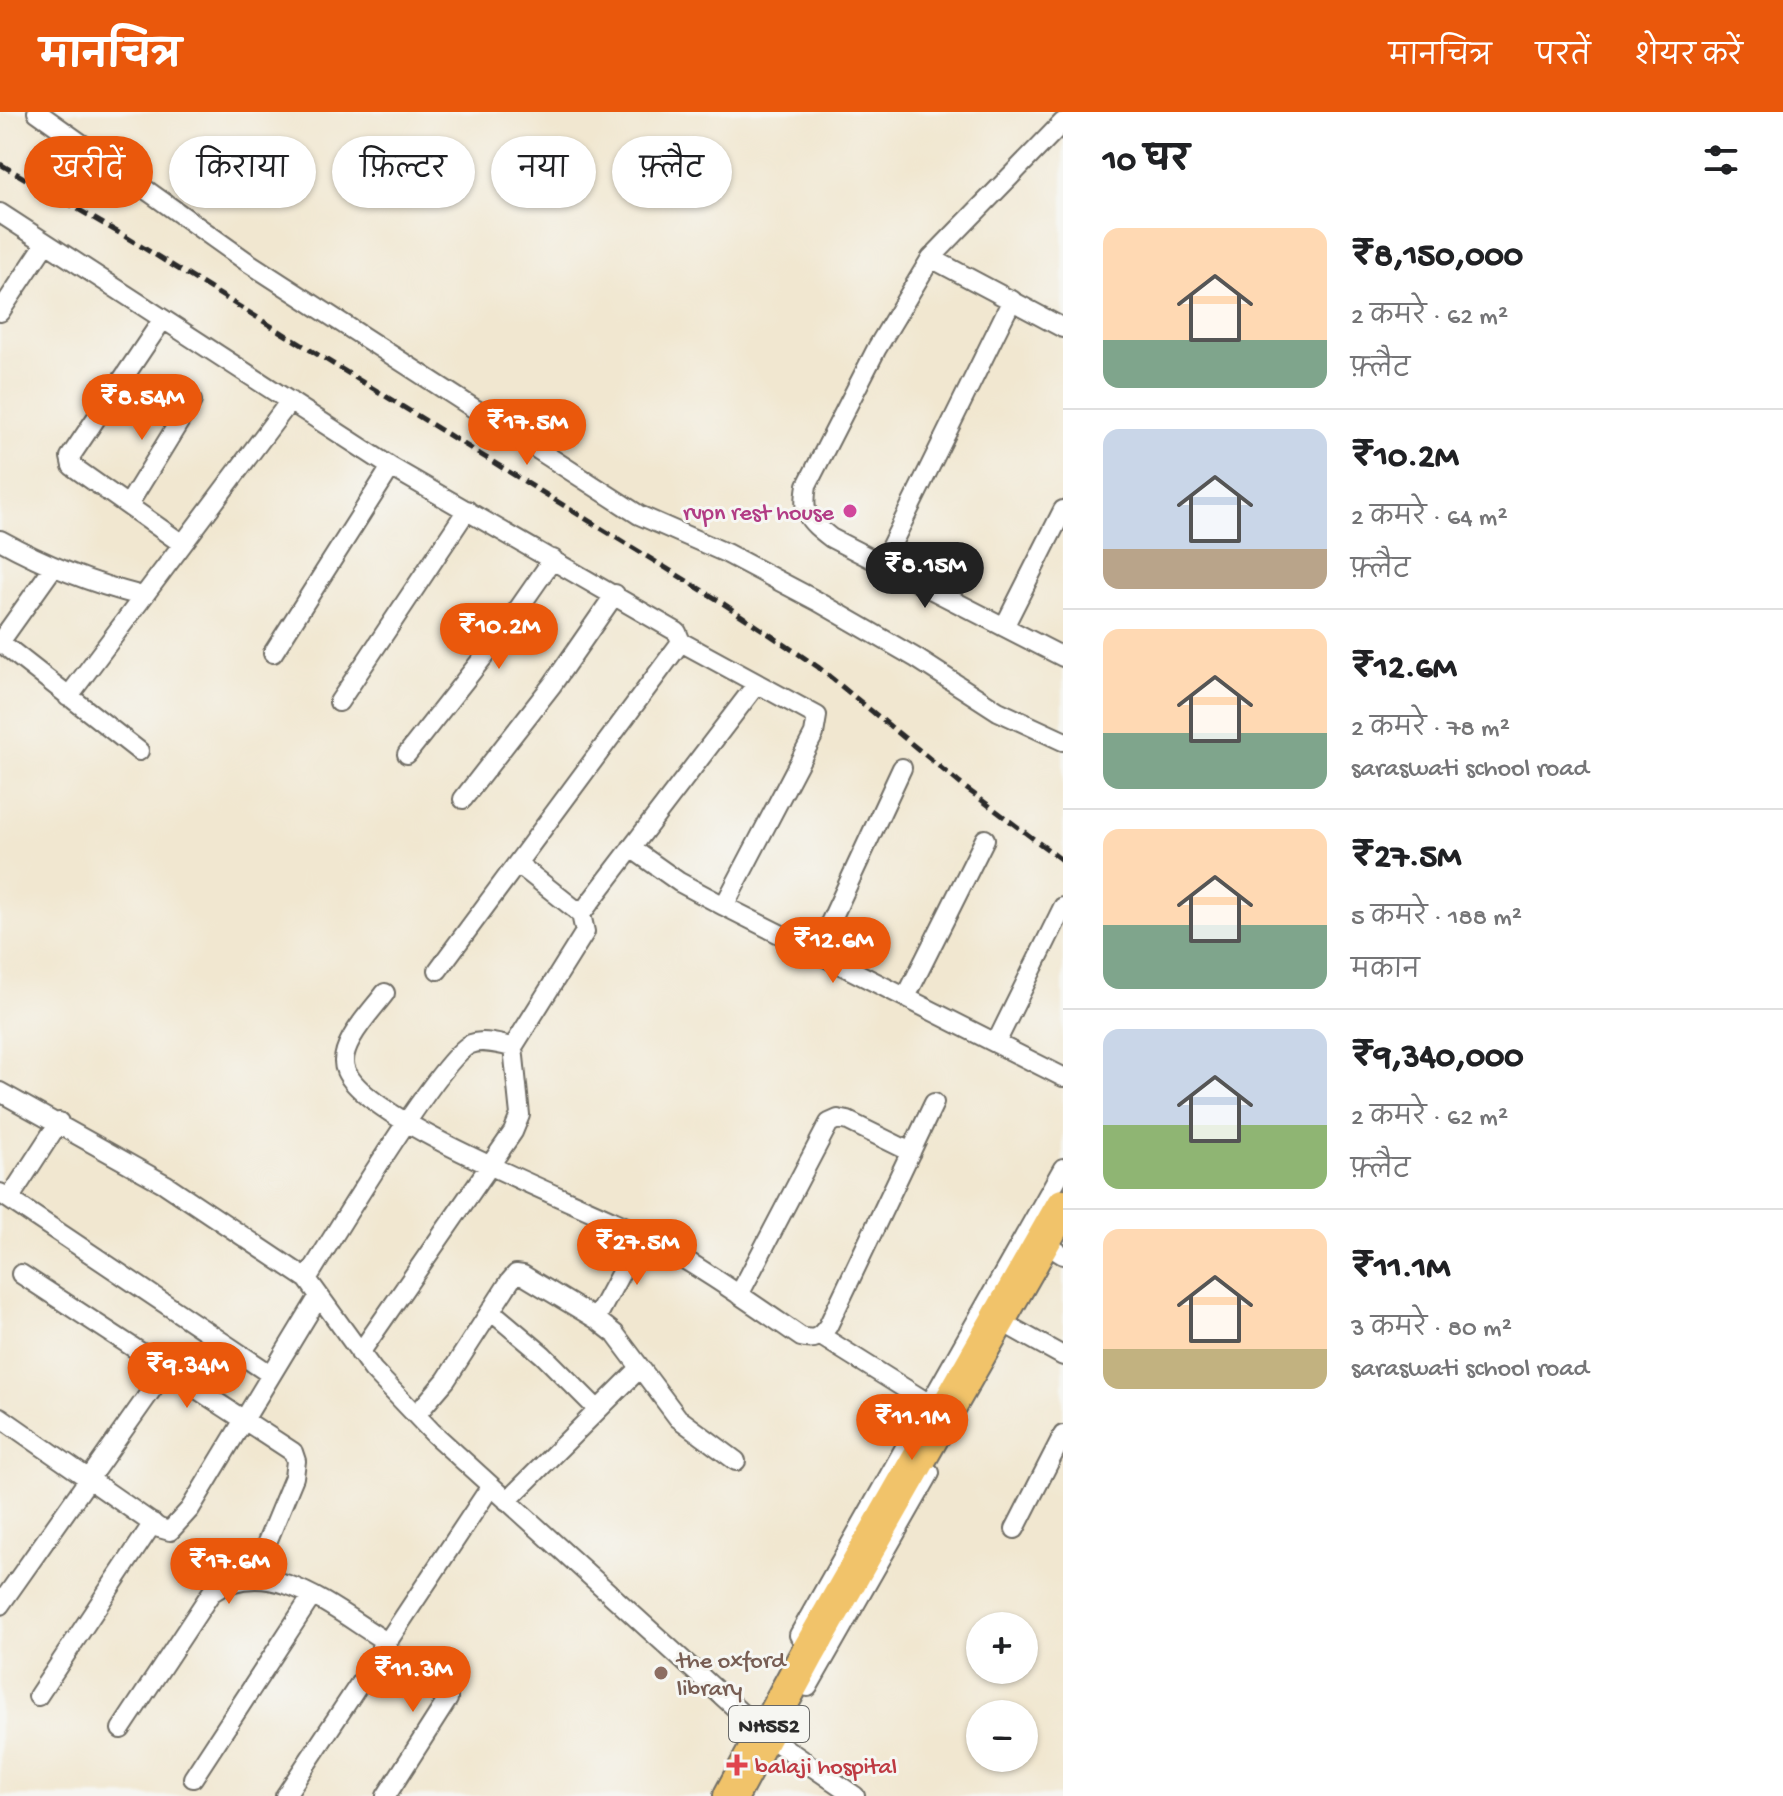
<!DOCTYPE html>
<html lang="hi">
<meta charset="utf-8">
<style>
body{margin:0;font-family:"Gochi Hand","Playpen Sans Deva",sans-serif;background:#f2f2f2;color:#202124;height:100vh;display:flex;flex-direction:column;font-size:30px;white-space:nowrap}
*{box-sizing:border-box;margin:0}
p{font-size:26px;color:#757577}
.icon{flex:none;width:44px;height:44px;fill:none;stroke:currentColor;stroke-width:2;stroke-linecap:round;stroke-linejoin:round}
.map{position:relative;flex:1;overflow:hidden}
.panel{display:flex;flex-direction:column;background:#fff;width:720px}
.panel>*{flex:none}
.hud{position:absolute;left:24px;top:24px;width:760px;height:72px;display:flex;gap:16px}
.controls{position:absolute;left:966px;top:1500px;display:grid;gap:16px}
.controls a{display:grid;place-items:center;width:72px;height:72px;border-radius:50%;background:#fff;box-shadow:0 2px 6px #0004;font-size:40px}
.price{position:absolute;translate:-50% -68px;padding:0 18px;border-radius:28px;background:#ea580c;color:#fff;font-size:26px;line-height:52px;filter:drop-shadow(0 2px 4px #0008)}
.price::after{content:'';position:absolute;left:50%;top:48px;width:24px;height:18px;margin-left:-12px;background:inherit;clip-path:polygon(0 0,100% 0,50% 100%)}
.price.on{background:#222;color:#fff}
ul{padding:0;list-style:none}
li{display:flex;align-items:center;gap:24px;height:200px;padding:0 40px}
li+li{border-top:2px solid #e0e0e0}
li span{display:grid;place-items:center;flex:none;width:224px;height:160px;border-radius:16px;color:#555}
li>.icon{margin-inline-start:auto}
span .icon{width:96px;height:96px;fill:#fffc;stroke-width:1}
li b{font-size:34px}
h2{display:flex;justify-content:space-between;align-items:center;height:96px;padding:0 40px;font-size:34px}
.chip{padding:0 28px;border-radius:36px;background:#fff;box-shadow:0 2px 6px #0004;font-size:28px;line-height:72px}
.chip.on{background:#ea580c;color:#fff}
header{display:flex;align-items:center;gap:48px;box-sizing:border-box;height:112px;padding:0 40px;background:#ea580c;color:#fff}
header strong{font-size:38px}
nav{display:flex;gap:44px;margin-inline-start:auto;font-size:28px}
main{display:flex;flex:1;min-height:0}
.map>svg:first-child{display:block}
</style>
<header>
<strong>मानचित्र</strong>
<nav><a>मानचित्र</a><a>परतें</a><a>शेयर करें</a></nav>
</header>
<main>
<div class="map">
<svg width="1063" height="1684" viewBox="0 0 1063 1684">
<rect width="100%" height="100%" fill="#f6f6f2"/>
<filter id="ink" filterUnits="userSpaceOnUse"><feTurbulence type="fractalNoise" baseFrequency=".0125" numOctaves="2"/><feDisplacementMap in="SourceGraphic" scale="16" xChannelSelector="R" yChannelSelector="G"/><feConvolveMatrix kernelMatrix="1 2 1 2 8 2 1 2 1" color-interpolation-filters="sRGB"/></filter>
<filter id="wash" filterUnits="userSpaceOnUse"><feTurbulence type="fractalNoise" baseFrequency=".006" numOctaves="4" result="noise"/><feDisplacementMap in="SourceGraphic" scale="32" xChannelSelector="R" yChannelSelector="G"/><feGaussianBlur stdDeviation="1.8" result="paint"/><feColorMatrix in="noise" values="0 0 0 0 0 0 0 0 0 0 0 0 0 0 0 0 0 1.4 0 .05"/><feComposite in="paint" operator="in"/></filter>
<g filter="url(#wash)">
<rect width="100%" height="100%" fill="#f1e7d0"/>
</g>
<g filter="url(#ink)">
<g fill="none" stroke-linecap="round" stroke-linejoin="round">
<g stroke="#706d65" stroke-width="22">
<path id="street" d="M 37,0 L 246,149 L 639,403 L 726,441 L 817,489 L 916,546 L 998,599 L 1063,629
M 1063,10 L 931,146 L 877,236 L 807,373 C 802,403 807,407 831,426 L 1063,545
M 0,101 L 391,355 L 677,520 L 681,530 L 438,858
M 931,146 L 1063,216
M 0,200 L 46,131
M 163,207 L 70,345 L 72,354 L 181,431
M 128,393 L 192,289
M 0,428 C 47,454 90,471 142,484
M 882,452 L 1012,188
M 52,457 L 0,530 L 139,639
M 1004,515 L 1063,398
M 681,530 L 817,604 L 814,622 L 724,794
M 273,541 L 391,355
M 68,585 L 290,289
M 339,590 L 467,398
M 407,642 L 493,533 L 553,447
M 463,687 L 552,573 L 615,482
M 631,736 L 679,770 L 724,794 L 1063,965
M 581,802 L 756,573
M 816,841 L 902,656
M 385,881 C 372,899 335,935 346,959 C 370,1013 584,1092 642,1123 C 698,1153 750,1190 801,1225 C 815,1229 820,1225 828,1214 L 934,991
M 906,885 L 985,727
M 996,931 L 1063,795
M 0,980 L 165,1072 L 307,1167 L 373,1258 L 433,1321 L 763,1621 L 855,1684
M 0,1081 L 270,1262
M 9,1087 L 59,1010
M 1052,1136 L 1063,1143
M 21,1162 L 293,1340 L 296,1349 L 294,1365 L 253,1464
M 307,1167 C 330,1130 443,942 471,932 C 484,927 500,933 513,935
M 739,1183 L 829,1011 L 838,1007 L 848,1009 L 911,1040
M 491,1199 L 543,1243 L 598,1298
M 596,1207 L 641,1123
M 1009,1214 L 1063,1244
M 821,1224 L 928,1291
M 360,1241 L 513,1020 L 520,1003 L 513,935 L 585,820 L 581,802 L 518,752
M 416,1303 L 446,1268 L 510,1169 L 516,1162 L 523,1163 L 596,1207 L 615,1222 L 678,1306 L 736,1349
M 0,1305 L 159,1416 L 170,1419 L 190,1397 L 319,1184
M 507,1389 L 640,1256
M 1015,1417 L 1063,1323
M 0,1493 L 165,1259
M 799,1523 L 1063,1056
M 381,1535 L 448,1578 L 448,1587 L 386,1684
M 808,1575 L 930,1361
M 38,1584 L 153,1411
M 121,1617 L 211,1481 C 270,1440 334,1498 385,1529
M 193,1666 L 312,1484
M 285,1684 L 491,1374"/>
</g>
<g stroke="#706d65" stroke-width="38">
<path id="highway" d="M 731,1684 L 808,1541 L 1063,1094"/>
</g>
<use href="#street" stroke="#fff" stroke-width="18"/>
<use href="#highway" stroke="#f1c36a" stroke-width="34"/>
<path stroke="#2b2b2b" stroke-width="5" stroke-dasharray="12 6" stroke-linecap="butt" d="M 0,52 L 126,125 L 718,488 L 818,555 L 963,674 L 1063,749"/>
</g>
</g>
<circle fill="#d1479c" stroke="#f6f6f2" stroke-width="3" cx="850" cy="399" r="8"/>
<circle fill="#8d6e63" stroke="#f6f6f2" stroke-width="3" cx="661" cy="1561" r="8"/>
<path fill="#e0444e" stroke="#f6f6f2" stroke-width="3" d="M733 1641h8v8h8v8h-8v8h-8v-8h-8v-8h8z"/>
<g text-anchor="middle" stroke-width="6" stroke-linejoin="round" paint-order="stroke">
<rect fill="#f6f6f2" stroke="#686867" stroke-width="2" x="729" y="1594" width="80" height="36" rx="6"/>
<g font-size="22" font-weight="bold" fill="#2b2b2b">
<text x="769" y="1620">NH552</text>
</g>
<g font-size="24" fill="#b23c85" stroke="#f6f6f2" text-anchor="end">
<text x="834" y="407">rvpn rest house</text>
</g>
<g font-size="24" fill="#785e54" stroke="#f6f6f2" text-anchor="start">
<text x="677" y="1555">the oxford<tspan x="677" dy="28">library</tspan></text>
</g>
<g font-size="24" fill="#be3a42" stroke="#f6f6f2" text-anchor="start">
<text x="755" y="1661">balaji hospital</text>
</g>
</g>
</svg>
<div class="controls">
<a>+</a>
<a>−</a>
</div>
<b class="price" style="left:142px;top:330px">₹8.54M</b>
<b class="price" style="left:527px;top:355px">₹17.5M</b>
<b class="price on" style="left:925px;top:498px">₹8.15M</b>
<b class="price" style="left:499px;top:559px">₹10.2M</b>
<b class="price" style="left:833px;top:873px">₹12.6M</b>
<b class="price" style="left:637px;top:1175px">₹27.5M</b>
<b class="price" style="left:187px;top:1298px">₹9.34M</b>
<b class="price" style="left:912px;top:1350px">₹11.1M</b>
<b class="price" style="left:229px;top:1494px">₹17.6M</b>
<b class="price" style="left:413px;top:1602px">₹11.3M</b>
<div class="hud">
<a class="chip on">खरीदें</a>
<a class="chip">किराया</a>
<a class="chip">फ़िल्टर</a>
<a class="chip">नया</a>
<a class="chip">फ़्लैट</a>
</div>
</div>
<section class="panel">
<h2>10 घर<svg class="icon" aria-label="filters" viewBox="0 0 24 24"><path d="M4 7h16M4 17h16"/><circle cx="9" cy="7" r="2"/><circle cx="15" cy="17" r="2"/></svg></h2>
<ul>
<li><span style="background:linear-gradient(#ffd9b3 70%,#7fa58c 0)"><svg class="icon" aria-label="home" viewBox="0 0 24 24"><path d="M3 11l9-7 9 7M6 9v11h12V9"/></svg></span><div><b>₹8,150,000</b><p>2 कमरे · 62 m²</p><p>फ़्लैट</p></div></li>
<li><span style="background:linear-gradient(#c9d6e8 75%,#b9a48a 0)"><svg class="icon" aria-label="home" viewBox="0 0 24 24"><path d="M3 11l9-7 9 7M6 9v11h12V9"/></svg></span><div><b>₹10.2M</b><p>2 कमरे · 64 m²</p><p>फ़्लैट</p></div></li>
<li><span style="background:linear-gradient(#ffd9b3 65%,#7fa58c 0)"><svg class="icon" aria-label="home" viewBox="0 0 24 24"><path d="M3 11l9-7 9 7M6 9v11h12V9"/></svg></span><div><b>₹12.6M</b><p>2 कमरे · 78 m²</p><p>saraswati school road</p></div></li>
<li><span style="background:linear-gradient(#ffd9b3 60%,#7fa58c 0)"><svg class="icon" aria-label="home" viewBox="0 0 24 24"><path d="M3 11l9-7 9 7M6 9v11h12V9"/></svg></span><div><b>₹27.5M</b><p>5 कमरे · 188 m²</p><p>मकान</p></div></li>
<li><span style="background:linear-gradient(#c9d6e8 60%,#8fb573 0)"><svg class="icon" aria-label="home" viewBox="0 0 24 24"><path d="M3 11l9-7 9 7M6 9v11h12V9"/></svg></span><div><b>₹9,340,000</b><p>2 कमरे · 62 m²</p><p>फ़्लैट</p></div></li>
<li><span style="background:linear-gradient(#ffd9b3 75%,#c2b280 0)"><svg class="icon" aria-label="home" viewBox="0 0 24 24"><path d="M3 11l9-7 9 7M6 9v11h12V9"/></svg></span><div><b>₹11.1M</b><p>3 कमरे · 80 m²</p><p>saraswati school road</p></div></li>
</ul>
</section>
</main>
